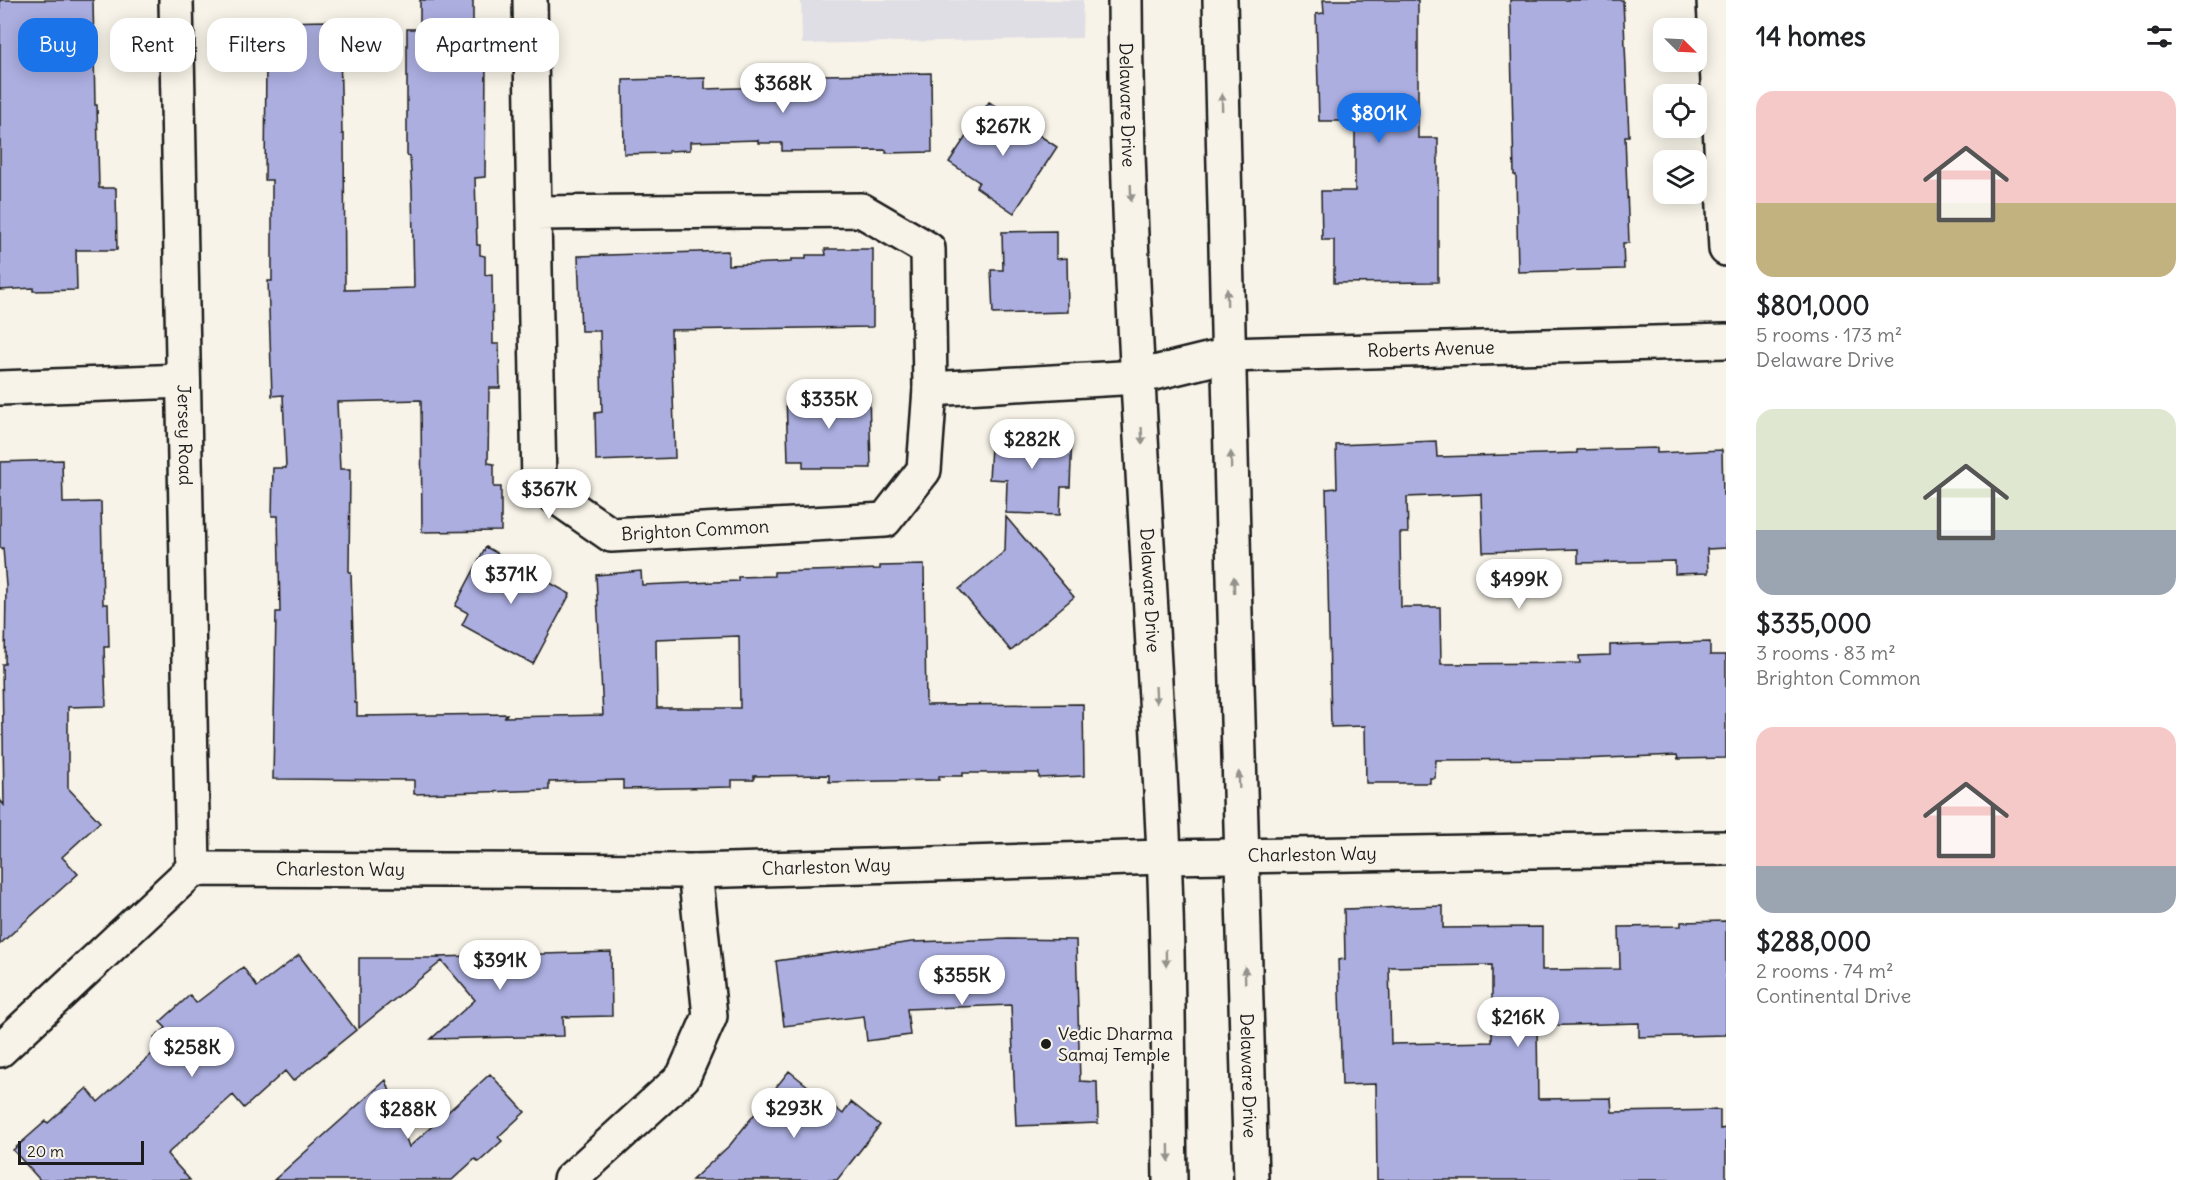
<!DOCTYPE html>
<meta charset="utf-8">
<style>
body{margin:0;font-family:Delius,sans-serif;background:#f6f6f6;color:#202124;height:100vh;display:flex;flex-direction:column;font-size:22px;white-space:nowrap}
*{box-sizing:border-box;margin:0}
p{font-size:20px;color:#757577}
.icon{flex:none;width:33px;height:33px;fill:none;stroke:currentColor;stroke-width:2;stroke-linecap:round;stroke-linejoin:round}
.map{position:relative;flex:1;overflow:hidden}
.sheet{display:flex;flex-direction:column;background:#fff;width:480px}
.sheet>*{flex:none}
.guide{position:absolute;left:18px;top:18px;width:570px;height:54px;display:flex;gap:12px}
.needle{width:39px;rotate:114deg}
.tools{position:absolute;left:1653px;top:18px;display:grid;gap:12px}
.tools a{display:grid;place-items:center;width:54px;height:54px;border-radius:12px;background:#fff;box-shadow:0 3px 15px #0003;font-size:30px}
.scale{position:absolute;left:18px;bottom:15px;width:126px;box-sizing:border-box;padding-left:6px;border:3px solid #1c1c1c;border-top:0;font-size:16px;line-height:21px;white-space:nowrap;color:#1c1c1c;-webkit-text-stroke:4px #f7f3e8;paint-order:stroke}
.price{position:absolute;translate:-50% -51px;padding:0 14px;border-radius:21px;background:#fff;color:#222;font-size:20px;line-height:39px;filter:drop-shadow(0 2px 3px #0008)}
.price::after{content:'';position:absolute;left:50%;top:36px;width:18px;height:14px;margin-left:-9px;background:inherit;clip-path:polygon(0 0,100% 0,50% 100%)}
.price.active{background:#1a73e8;color:#fff}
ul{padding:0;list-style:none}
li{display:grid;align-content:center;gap:12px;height:318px;padding:0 30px}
li span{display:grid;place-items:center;height:186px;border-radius:18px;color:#555}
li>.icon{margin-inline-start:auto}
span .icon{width:108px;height:108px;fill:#fffc;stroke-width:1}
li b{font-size:26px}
h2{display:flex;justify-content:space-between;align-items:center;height:72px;padding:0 30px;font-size:26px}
.pill{padding:0 21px;border-radius:18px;background:#fff;box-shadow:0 3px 15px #0003;font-size:21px;line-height:54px}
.pill.active{background:#1a73e8;color:#fff}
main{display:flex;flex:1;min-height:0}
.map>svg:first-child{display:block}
</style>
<main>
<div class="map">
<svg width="1726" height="1180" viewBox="0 0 1726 1180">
<rect width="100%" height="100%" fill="#f7f3e8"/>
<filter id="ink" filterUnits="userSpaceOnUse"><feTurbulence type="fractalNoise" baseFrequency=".0167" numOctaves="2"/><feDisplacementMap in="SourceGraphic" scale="12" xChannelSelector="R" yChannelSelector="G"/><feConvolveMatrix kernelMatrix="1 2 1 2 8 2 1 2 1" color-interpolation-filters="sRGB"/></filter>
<g filter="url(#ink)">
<path fill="#e0dee5" d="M 801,0 L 1083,0 L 1082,38 L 802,44 Z"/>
<path fill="#abaedf" stroke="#1c1c1c" stroke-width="1.5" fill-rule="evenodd" d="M 0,0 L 93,0 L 95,105 L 97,105 L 99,188 L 116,188 L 117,250 L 76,250 L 77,290 L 33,291 L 33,288 L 0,290 Z
M 420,0 L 473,0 L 473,29 L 476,29 L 475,44 L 479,44 L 478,63 L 486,63 L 485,177 L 475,178 L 477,245 L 480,245 L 480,255 L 485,256 L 485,275 L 492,274 L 493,344 L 499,344 L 500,388 L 489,388 L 488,463 L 494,464 L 494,487 L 501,487 L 501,531 L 422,532 L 421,400 L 337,402 L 340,469 L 350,469 L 349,572 L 351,572 L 355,703 L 357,703 L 357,716 L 507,714 L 505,717 L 603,715 L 596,575 L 641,571 L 642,585 L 738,581 L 738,577 L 774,576 L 774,572 L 880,569 L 880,566 L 924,565 L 926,705 L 1083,704 L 1084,776 L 1039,778 L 1039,773 L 963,773 L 963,776 L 939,776 L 939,780 L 829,782 L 829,775 L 754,776 L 754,780 L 732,780 L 732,787 L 623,789 L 623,780 L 549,782 L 549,790 L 414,794 L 414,780 L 273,779 L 276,612 L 280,612 L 278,516 L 272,516 L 273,468 L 286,468 L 283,395 L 272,396 L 268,281 L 272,281 L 272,180 L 265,180 L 266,57 L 277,57 L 275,22 L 329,21 L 329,48 L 340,47 L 342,134 L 344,134 L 345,290 L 414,288 L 412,189 L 410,156 L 407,155 L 407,29 L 420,29 ZM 739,636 L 740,708 L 657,708 L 656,639 Z
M 1323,0 L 1418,0 L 1418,138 L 1438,138 L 1438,282 L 1334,283 L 1334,240 L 1322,240 L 1321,191 L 1355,191 L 1355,121 L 1319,121 L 1316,14 L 1324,13 Z
M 1510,0 L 1623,0 L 1629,136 L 1625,136 L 1629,243 L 1623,243 L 1624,269 L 1518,272 L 1516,175 L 1514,175 Z
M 931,73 L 932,152 L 886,153 L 886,150 L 782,151 L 782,143 L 758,143 L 758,140 L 690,142 L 690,150 L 668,151 L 668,153 L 624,154 L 623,80 L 705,78 L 705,89 L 770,87 L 770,76 Z
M 989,102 L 1057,147 L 1014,213 L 976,187 L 979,182 L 949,162 Z
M 1056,231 L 1056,259 L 1067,258 L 1068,312 L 993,314 L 991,270 L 1003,270 L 1002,232 Z
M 825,249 L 873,249 L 873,327 L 671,330 L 675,458 L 596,461 L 595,413 L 602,412 L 600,331 L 581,331 L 578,256 L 728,251 L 728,265 L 791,262 L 791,259 L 806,259 L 806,255 L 826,255 Z
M 869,392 L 871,468 L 803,468 L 803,461 L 788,461 L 786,395 Z
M 992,431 L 1072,435 L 1070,487 L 1061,487 L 1060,515 L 1006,513 L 1007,480 L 989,479 Z
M 1436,441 L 1437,457 L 1577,453 L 1577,450 L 1657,448 L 1657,453 L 1722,450 L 1723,495 L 1726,495 L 1726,548 L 1707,549 L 1708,573 L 1675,574 L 1675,561 L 1578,563 L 1578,549 L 1483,552 L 1481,494 L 1407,497 L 1408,533 L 1400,533 L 1401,607 L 1440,607 L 1441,664 L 1580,663 L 1579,656 L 1610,655 L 1610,645 L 1710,642 L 1710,655 L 1726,655 L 1726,758 L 1678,759 L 1677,755 L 1582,759 L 1436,760 L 1435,778 L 1430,778 L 1430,783 L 1366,783 L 1365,726 L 1331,727 L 1326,489 L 1337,488 L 1336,445 Z
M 62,460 L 63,503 L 101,502 L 103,604 L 108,604 L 109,647 L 104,647 L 106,706 L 68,707 L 68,788 L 100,822 L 62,857 L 78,874 L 0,944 L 0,800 L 4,805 L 2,664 L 5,664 L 6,586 L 3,548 L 0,548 L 0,462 Z
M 1006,517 L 1074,597 L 1011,651 L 959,589 L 1005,551 Z
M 486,547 L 570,594 L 533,664 L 462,625 L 468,613 L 455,606 Z
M 1443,906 L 1443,928 L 1542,927 L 1542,970 L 1620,969 L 1619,927 L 1681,926 L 1681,922 L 1726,921 L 1726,1035 L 1639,1037 L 1639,1023 L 1537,1026 L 1538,1099 L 1611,1098 L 1612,1112 L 1720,1110 L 1720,1129 L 1726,1128 L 1726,1180 L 1377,1180 L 1376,1084 L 1342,1085 L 1338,960 L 1345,959 L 1344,909 ZM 1492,965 L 1492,1042 L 1391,1044 L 1389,967 Z
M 1009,939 L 1076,940 L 1080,1081 L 1097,1082 L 1098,1123 L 1016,1126 L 1011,1005 L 907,1009 L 910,1035 L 867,1041 L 864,1016 L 784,1026 L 776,961 L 912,942 Z
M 611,952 L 612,1016 L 563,1017 L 564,1036 L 431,1039 L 475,1000 L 442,961 L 359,1028 L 359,958 L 439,958 L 438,957 Z
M 299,955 L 356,1030 L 293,1081 L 285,1071 L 244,1108 L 233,1095 L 167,1154 L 190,1180 L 40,1180 L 13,1150 L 46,1121 L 48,1123 L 87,1088 L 98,1102 L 161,1046 L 154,1038 L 166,1028 L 160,1022 L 190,995 L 196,1003 L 243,967 L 257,987 Z
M 789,1071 L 843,1114 L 851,1102 L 880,1125 L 837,1180 L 692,1180 L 730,1145 Z
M 490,1074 L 525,1112 L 498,1137 L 502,1141 L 479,1162 L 475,1159 L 452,1180 L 274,1180 L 386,1080 L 409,1147 Z"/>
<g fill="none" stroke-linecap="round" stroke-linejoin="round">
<g stroke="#1c1c1c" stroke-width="38">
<g id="minor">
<path id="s1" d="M 176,0 L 193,869"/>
<path id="s2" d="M 530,0 L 539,485 L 611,535 L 885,520 L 924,470 L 930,389 L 928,249 L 861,210 L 535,213"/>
<path id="s3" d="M 1125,0 C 1127,285 1151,569 1164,854 C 1169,962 1168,1071 1170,1180"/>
<path id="s4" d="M 1220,0 L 1234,578 L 1251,1180"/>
<path d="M 1714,0 L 1726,249"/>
<path d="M 0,388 L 183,381"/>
<path id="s5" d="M 930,389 L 1138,377 L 1228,355 L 1726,341"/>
<path id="s6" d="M 0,1050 L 193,869 L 695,871 L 1164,857 L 1726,848"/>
<path d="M 570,1180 L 683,1077 L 710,1016 L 695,871"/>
</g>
</g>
<use href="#minor" stroke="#f7f3e8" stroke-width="33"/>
</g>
<defs><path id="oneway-solid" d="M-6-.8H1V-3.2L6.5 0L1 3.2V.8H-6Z" transform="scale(1.5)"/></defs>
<g fill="#94928c">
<use href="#oneway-solid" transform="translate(1222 102) rotate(-91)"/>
<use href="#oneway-solid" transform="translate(1131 193) rotate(88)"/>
<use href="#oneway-solid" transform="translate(1227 297) rotate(-91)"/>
<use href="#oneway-solid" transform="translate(1142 436) rotate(87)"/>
<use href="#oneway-solid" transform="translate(1231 460) rotate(-91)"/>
<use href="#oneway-solid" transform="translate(1234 585) rotate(-91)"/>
<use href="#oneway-solid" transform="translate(1156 695) rotate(87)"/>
<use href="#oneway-solid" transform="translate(1239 780) rotate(-92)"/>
<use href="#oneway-solid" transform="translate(1166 958) rotate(89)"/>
<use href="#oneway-solid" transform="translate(1245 975) rotate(-92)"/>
<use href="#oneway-solid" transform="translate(1169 1153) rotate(89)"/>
</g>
</g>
<circle fill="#1c1c1c" stroke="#f7f3e8" stroke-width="2" cx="1046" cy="1044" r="6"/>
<g text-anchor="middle" stroke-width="4.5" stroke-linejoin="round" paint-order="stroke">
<g font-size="18" fill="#1c1c1c" stroke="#f7f3e8">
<text dy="6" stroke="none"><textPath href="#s3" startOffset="105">Delaware Drive</textPath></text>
<text dy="6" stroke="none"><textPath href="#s5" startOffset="504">Roberts Avenue</textPath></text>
<text dy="6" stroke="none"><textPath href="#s1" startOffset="435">Jersey Road</textPath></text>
<text dy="6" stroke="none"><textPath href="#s2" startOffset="657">Brighton Common</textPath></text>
<text dy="6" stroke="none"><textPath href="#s3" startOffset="591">Delaware Drive</textPath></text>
<text dy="6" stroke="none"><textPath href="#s6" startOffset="1384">Charleston Way</textPath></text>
<text dy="6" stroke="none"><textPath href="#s6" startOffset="898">Charleston Way</textPath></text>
<text dy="6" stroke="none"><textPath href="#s6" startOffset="412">Charleston Way</textPath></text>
<text dy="6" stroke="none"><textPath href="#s4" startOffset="1076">Delaware Drive</textPath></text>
</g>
<g font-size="18" fill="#1c1c1c" stroke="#f7f3e8" text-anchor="start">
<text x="1058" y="1040">Vedic Dharma<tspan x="1058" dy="21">Samaj Temple</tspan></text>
</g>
</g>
</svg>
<div class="tools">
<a><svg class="needle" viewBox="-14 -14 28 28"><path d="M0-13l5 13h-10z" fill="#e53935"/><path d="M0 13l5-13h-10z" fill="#757577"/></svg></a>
<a><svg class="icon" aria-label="locate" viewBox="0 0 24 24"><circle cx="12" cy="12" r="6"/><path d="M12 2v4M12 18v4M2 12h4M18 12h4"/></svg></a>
<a><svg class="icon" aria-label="layers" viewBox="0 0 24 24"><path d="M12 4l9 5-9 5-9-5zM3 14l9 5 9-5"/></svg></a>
</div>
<div class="scale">20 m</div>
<b class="price" style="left:783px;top:114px">$368K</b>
<b class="price active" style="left:1379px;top:144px">$801K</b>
<b class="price" style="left:1003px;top:157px">$267K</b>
<b class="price" style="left:829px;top:430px">$335K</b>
<b class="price" style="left:1032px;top:470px">$282K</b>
<b class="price" style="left:549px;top:520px">$367K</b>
<b class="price" style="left:511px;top:605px">$371K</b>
<b class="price" style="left:1519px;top:610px">$499K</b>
<b class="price" style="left:500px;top:991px">$391K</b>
<b class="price" style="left:962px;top:1006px">$355K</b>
<b class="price" style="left:1518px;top:1048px">$216K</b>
<b class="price" style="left:192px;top:1078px">$258K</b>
<b class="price" style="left:794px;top:1139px">$293K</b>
<b class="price" style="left:408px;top:1140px">$288K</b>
<div class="guide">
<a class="pill active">Buy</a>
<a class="pill">Rent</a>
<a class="pill">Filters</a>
<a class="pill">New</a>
<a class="pill">Apartment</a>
</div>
</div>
<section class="sheet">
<h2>14 homes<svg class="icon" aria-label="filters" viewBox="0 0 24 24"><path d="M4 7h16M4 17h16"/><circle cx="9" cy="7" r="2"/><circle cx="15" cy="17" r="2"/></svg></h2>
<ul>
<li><span style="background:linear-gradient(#f6c9c9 60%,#c2b280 0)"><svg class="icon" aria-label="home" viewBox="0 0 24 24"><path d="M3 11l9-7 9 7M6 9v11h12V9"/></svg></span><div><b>$801,000</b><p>5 rooms · 173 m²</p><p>Delaware Drive</p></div></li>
<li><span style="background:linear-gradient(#dfe7d0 65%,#9aa5b1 0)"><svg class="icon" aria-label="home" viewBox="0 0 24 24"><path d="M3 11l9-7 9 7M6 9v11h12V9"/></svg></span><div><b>$335,000</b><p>3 rooms · 83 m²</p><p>Brighton Common</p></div></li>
<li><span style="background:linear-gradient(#f6c9c9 75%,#9aa5b1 0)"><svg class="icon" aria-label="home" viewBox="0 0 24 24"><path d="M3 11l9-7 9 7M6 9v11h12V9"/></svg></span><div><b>$288,000</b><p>2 rooms · 74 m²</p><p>Continental Drive</p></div></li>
</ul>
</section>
</main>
